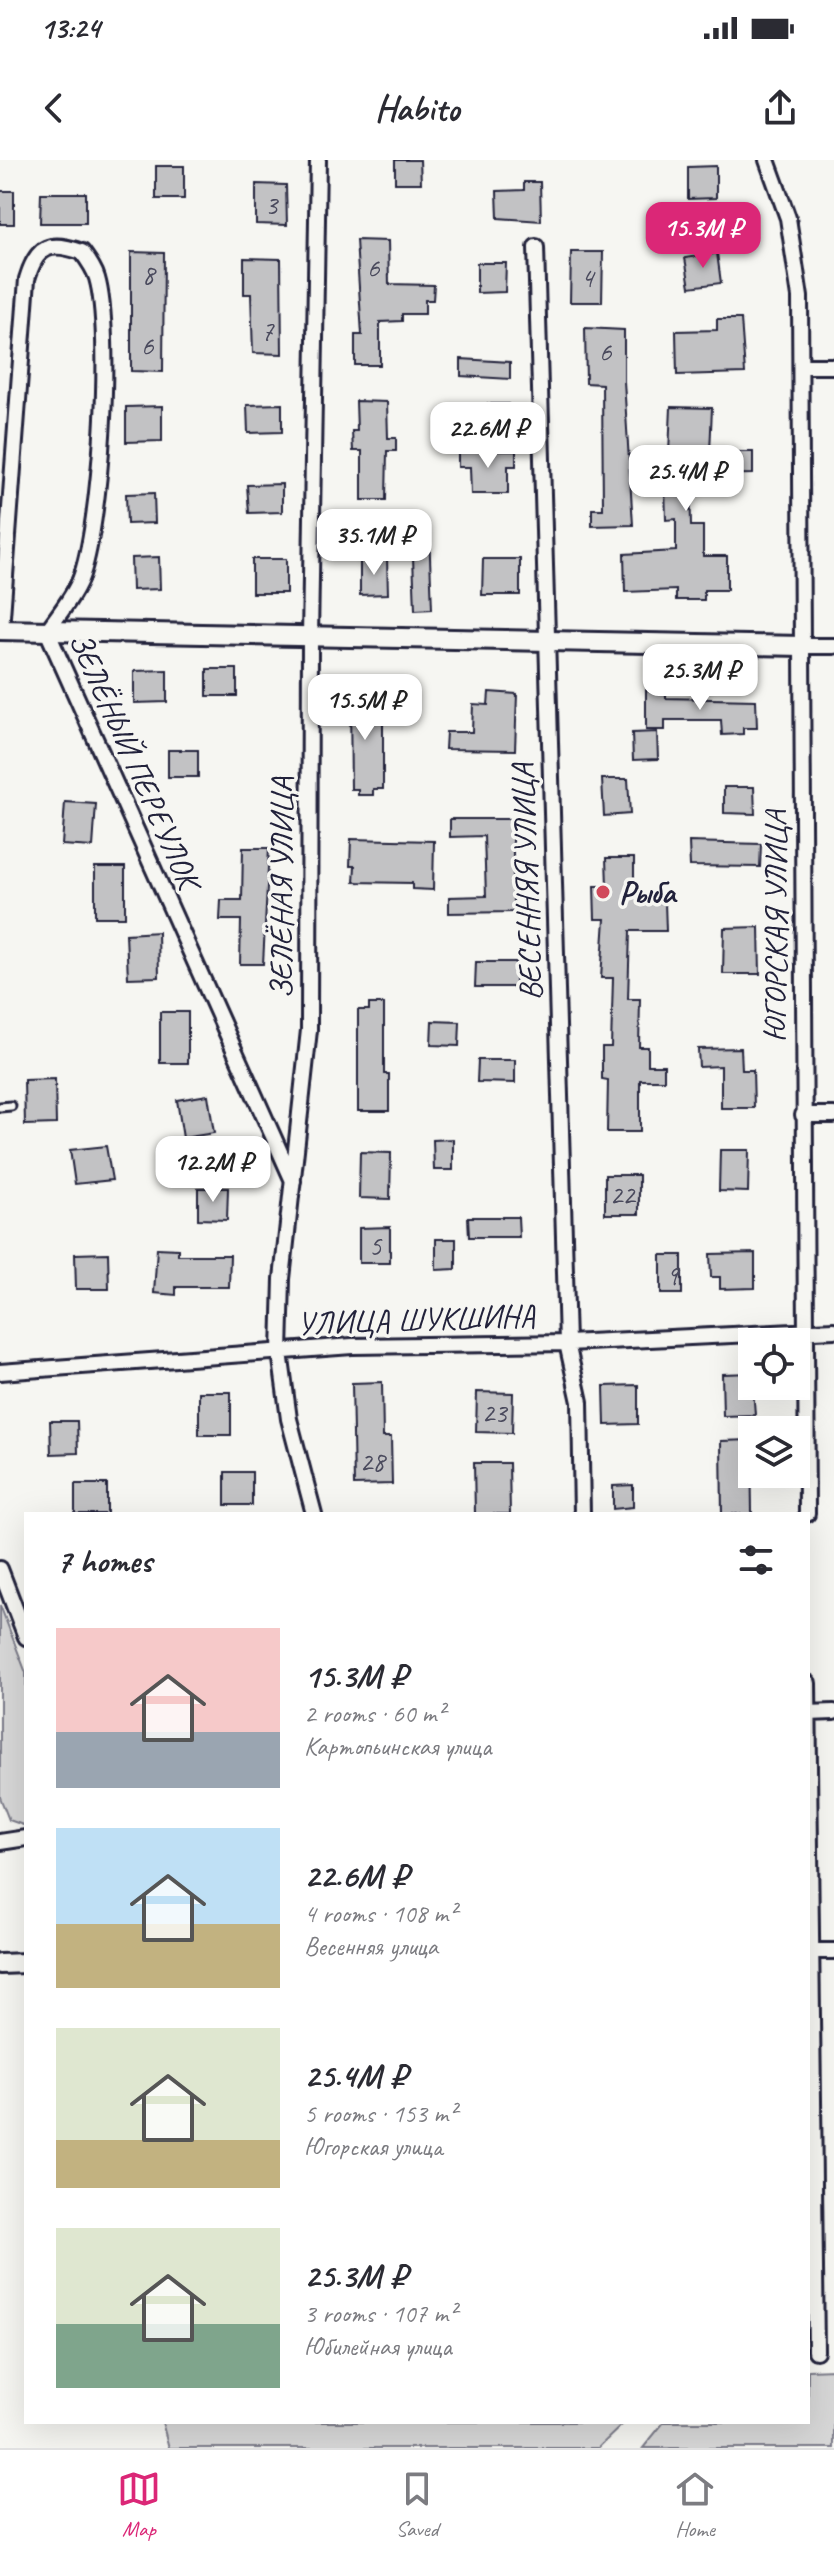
<!DOCTYPE html>
<meta charset="utf-8">
<style>
body{margin:0;font-family:Caveat,sans-serif;background:#f2f2f3;color:#2b2b33;height:100vh;display:flex;flex-direction:column;font-size:30px;white-space:nowrap}
*{box-sizing:border-box;margin:0}
p{font-size:26px;color:#7c7c81}
.icon{flex:none;width:44px;height:44px;fill:none;stroke:currentColor;stroke-width:2;stroke-linecap:round;stroke-linejoin:round}
.map{position:relative;flex:1;overflow:hidden}
.side{position:absolute;left:24px;top:1352px;width:786px;height:912px;display:flex;flex-direction:column;background:#fff;border-radius:0px;box-shadow:0 8px 32px #0002}
.side>*{flex:none}
.controls{position:absolute;left:738px;top:1168px;display:grid;gap:16px}
.controls a{display:grid;place-items:center;width:72px;height:72px;border-radius:0px;background:#fff;box-shadow:0 8px 32px #0002;font-size:40px}
.price{position:absolute;translate:-50% -68px;padding:0 18px;border-radius:16px;background:#fff;color:#222;font-size:26px;line-height:52px;filter:drop-shadow(0 2px 4px #0008)}
.price::after{content:'';position:absolute;left:50%;top:48px;width:24px;height:18px;margin-left:-12px;background:inherit;clip-path:polygon(0 0,100% 0,50% 100%)}
.price.on{background:#db2777;color:#fff}
ul{padding:0;list-style:none}
li{display:flex;align-items:center;gap:24px;height:200px;padding:0 32px}
li span{display:grid;place-items:center;flex:none;width:224px;height:160px;border-radius:0px;color:#555}
li>.icon{margin-inline-start:auto}
span .icon{width:96px;height:96px;fill:#fffc;stroke-width:1}
li b{font-size:34px}
h2{display:flex;justify-content:space-between;align-items:center;height:96px;padding:0 32px;font-size:34px}
.status{display:flex;justify-content:space-between;align-items:center;height:56px;padding:0 40px;background:#fff;direction:ltr}
.status svg{height:22px;fill:currentColor}
header{display:flex;justify-content:space-between;align-items:center;height:104px;padding:0 32px;background:#fff;font-size:36px;font-weight:700}
.tab-bar{display:flex;justify-content:space-around;align-items:center;height:112px;border-top:2px solid #e1e1e2;background:#fff;font-size:22px;color:#7c7c81}
.tab-bar a{display:grid;justify-items:center;gap:4px}
.tab-bar .on{color:#db2777}
.map>svg:first-child{display:block}
</style>
<div class="status"><b>13:24</b><svg viewBox="0 0 49 12"><path d="M0 12V9h3v3zM5 12V6h3v6zM10 12V3h3v9zM15 12V0h3v12zM26 1h20v11H26zM47 4h2v5h-2z"/></svg></div>
<header><svg class="icon" aria-label="back" viewBox="0 0 24 24"><path d="M15 5l-7 7 7 7"/></svg>Habito<svg class="icon" aria-label="share" viewBox="0 0 24 24"><path d="M12 15V3M7 8l5-5 5 5M5 13v7h14v-7"/></svg></header>
<div class="map">
<svg width="834" height="2288" viewBox="0 0 834 2288">
<rect width="100%" height="100%" fill="#f6f6f2"/>
<filter id="ink" filterUnits="userSpaceOnUse"><feTurbulence type="fractalNoise" baseFrequency=".0125" numOctaves="2"/><feDisplacementMap in="SourceGraphic" scale="16" xChannelSelector="R" yChannelSelector="G"/><feConvolveMatrix kernelMatrix="1 2 1 2 8 2 1 2 1" color-interpolation-filters="sRGB"/></filter>
<g filter="url(#ink)">
<path fill="#d7d7d7" stroke="#7c7c89" stroke-width="2" d="M 0,1445 L 26,1513 L 26,1666 L 9,1660 L 0,1637 Z
M 834,2209 L 834,2288 L 643,2288 L 664,2262 L 808,2262 L 808,2210 Z
M 162,2262 L 625,2262 L 598,2288 L 169,2288 Z"/>
<path fill="#c2c2c4" stroke="#22223b" stroke-width="2" d="M 395,0 L 420,0 L 421,23 L 395,23 Z
M 156,6 L 184,6 L 184,39 L 156,39 Z
M 716,6 L 716,38 L 688,39 L 688,7 Z
M 524,22 L 540,22 L 541,61 L 498,58 L 497,31 L 524,30 Z
M 256,24 L 286,25 L 287,65 L 256,64 Z
M 0,31 L 14,31 L 14,64 L 0,64 Z
M 41,33 L 86,33 L 86,63 L 40,63 Z
M 356,80 L 388,81 L 389,124 L 434,125 L 433,140 L 425,140 L 425,154 L 402,154 L 402,161 L 380,162 L 380,205 L 355,205 L 355,175 L 362,175 Z
M 131,92 L 164,93 L 163,212 L 131,211 Z
M 571,92 L 603,92 L 602,142 L 570,142 Z
M 717,93 L 721,123 L 690,127 L 685,98 Z
M 244,98 L 281,99 L 282,194 L 253,193 L 251,134 L 244,134 Z
M 477,103 L 506,103 L 505,132 L 477,133 Z
M 717,159 L 741,159 L 745,213 L 677,215 L 676,171 L 717,170 Z
M 585,168 L 624,170 L 624,221 L 633,365 L 592,366 L 592,349 L 603,349 L 602,224 L 586,223 Z
M 461,199 L 510,202 L 510,219 L 461,216 Z
M 356,241 L 387,242 L 388,278 L 396,278 L 396,291 L 387,291 L 386,340 L 362,340 L 362,291 L 353,291 L 352,271 L 357,271 Z
M 282,244 L 282,272 L 248,273 L 247,245 Z
M 479,244 L 508,244 L 508,263 L 479,263 Z
M 162,246 L 162,281 L 126,282 L 126,247 Z
M 671,247 L 712,248 L 710,292 L 753,292 L 753,314 L 690,315 L 691,366 L 703,366 L 703,396 L 727,396 L 727,430 L 704,430 L 704,440 L 676,440 L 676,430 L 625,432 L 624,394 L 676,391 L 676,359 L 666,360 L 664,293 L 669,293 Z
M 458,291 L 516,291 L 516,306 L 508,306 L 508,334 L 471,334 L 470,307 L 458,307 Z
M 282,324 L 282,352 L 249,353 L 247,325 Z
M 154,333 L 155,363 L 127,364 L 126,334 Z
M 412,370 L 429,371 L 432,449 L 415,450 Z
M 159,397 L 160,429 L 132,430 L 131,398 Z
M 387,398 L 388,434 L 360,435 L 360,399 Z
M 252,399 L 286,399 L 286,433 L 252,433 Z
M 483,399 L 520,399 L 520,435 L 482,435 Z
M 207,509 L 237,509 L 237,536 L 207,536 Z
M 167,510 L 167,542 L 134,543 L 134,511 Z
M 345,526 L 370,526 L 372,560 L 383,560 L 383,629 L 373,629 L 373,635 L 358,635 L 358,629 L 351,629 L 350,540 L 345,540 Z
M 646,530 L 666,531 L 666,538 L 756,540 L 757,568 L 743,568 L 743,574 L 722,575 L 721,560 L 665,560 L 665,570 L 646,570 Z
M 489,532 L 517,534 L 515,590 L 445,589 L 446,572 L 472,572 L 473,544 L 488,545 Z
M 657,572 L 658,599 L 633,600 L 632,573 Z
M 168,590 L 198,590 L 198,617 L 168,617 Z
M 602,619 L 628,619 L 630,654 L 604,656 Z
M 724,627 L 754,627 L 755,654 L 724,653 Z
M 65,642 L 96,644 L 93,687 L 62,685 Z
M 450,659 L 513,659 L 513,752 L 449,753 L 449,737 L 486,736 L 484,676 L 450,677 Z
M 351,679 L 434,681 L 433,730 L 412,729 L 412,723 L 354,722 L 355,706 L 350,706 Z
M 689,682 L 761,684 L 760,707 L 690,706 Z
M 243,688 L 269,688 L 263,804 L 240,804 L 241,760 L 220,760 L 221,740 L 242,740 Z
M 606,698 L 634,698 L 634,736 L 650,736 L 650,743 L 665,742 L 666,771 L 630,771 L 628,839 L 640,839 L 639,887 L 648,887 L 648,905 L 664,905 L 664,920 L 640,920 L 640,972 L 607,972 L 608,920 L 602,919 L 602,887 L 611,887 L 613,818 L 601,818 L 605,759 L 595,759 L 594,726 L 607,726 Z
M 95,707 L 125,707 L 125,757 L 95,757 Z
M 759,767 L 760,814 L 723,814 L 724,768 Z
M 158,772 L 159,817 L 128,818 L 126,774 Z
M 476,802 L 515,802 L 515,827 L 475,827 Z
M 369,844 L 384,844 L 384,914 L 389,914 L 389,951 L 358,951 L 358,850 L 369,850 Z
M 160,852 L 188,852 L 188,903 L 160,903 Z
M 432,861 L 460,862 L 459,886 L 431,885 Z
M 741,888 L 742,910 L 753,910 L 754,948 L 721,948 L 721,906 L 699,907 L 698,889 Z
M 478,900 L 515,900 L 515,923 L 477,922 Z
M 55,919 L 56,964 L 25,965 L 24,920 Z
M 208,935 L 214,973 L 183,978 L 177,940 Z
M 453,979 L 453,1010 L 434,1010 L 433,980 Z
M 106,986 L 112,1020 L 75,1024 L 70,990 Z
M 720,990 L 749,990 L 748,1032 L 719,1031 Z
M 360,992 L 391,993 L 390,1039 L 359,1038 Z
M 605,1015 L 639,1015 L 639,1054 L 605,1054 Z
M 198,1028 L 228,1028 L 227,1060 L 198,1059 Z
M 468,1057 L 518,1057 L 519,1077 L 469,1077 Z
M 390,1067 L 390,1103 L 359,1103 L 359,1068 Z
M 436,1079 L 456,1079 L 456,1109 L 436,1110 Z
M 157,1088 L 178,1089 L 178,1095 L 230,1095 L 229,1127 L 176,1127 L 176,1135 L 154,1133 Z
M 108,1093 L 109,1129 L 76,1129 L 75,1094 Z
M 755,1093 L 755,1128 L 720,1129 L 720,1117 L 711,1117 L 710,1094 Z
M 661,1095 L 682,1095 L 682,1134 L 661,1134 Z
M 752,1213 L 755,1255 L 723,1256 L 722,1214 Z
M 382,1222 L 383,1277 L 391,1277 L 392,1324 L 354,1325 L 352,1223 Z
M 638,1225 L 638,1264 L 605,1265 L 604,1226 Z
M 199,1232 L 231,1232 L 231,1275 L 199,1275 Z
M 477,1232 L 513,1233 L 512,1273 L 476,1272 Z
M 50,1261 L 77,1261 L 78,1293 L 51,1294 Z
M 751,1280 L 752,1354 L 722,1354 L 721,1281 Z
M 474,1303 L 509,1303 L 510,1354 L 475,1354 Z
M 225,1312 L 252,1312 L 252,1345 L 225,1345 Z
M 75,1324 L 107,1324 L 107,1354 L 75,1354 Z
M 633,1325 L 633,1347 L 613,1349 L 613,1326 Z"/>
<g fill="none" stroke-linecap="round" stroke-linejoin="round">
<g stroke="#22223b" stroke-width="13">
<path id="service" d="M 0,947 L 11,946"/>
</g>
<g stroke="#22223b" stroke-width="20">
<path id="minor" d="M 767,0 L 788,58 L 800,137 L 807,1354
M 536,87 L 567,1183 L 580,1242 L 582,1354
M 801,206 L 834,206
M 1,470 L 27,119 C 37,85 50,81 82,92 C 88,100 94,108 97,118 C 113,173 101,367 80,420 C 72,439 58,455 47,471 L 293,1021
M 802,486 L 834,486
M 803,955 L 834,955
M 0,1212 L 352,1186 L 567,1183 L 834,1170
M 314,1354 L 289,1259 L 280,1192 L 282,1119 L 309,870 L 310,477 L 318,0
M 0,1409 L 26,1477
M 808,1523 L 816,2191
M 808,1553 L 834,1552
M 0,1682 L 26,1678
M 811,1791 L 834,1791"/>
</g>
<g stroke="#22223b" stroke-width="24">
<path id="tertiary" d="M 0,470 L 802,486
M 808,1791 L 811,1791
M 0,1804 L 26,1803"/>
</g>
<use href="#service" stroke="#f6f6f2" stroke-width="7"/>
<use href="#minor" stroke="#f6f6f2" stroke-width="14"/>
<use href="#tertiary" stroke="#f6f6f2" stroke-width="18"/>
</g>
</g>
<circle fill="#d1495b" stroke="#f6f6f2" stroke-width="3" cx="603" cy="732" r="8"/>
<g text-anchor="middle" stroke-width="7" stroke-linejoin="round" paint-order="stroke">
<g font-size="28" fill="#4a4a5d">
<text x="271" y="54">3</text>
<text x="373" y="117">6</text>
<text x="148" y="124">8</text>
<text x="587" y="127">4</text>
<text x="267" y="180">7</text>
<text x="147" y="195">6</text>
<text x="605" y="201">6</text>
<text x="622" y="1044">22</text>
<text x="375" y="1095">5</text>
<text x="672" y="1125">9</text>
<text x="494" y="1262">23</text>
<text x="372" y="1311">28</text>
</g>
<g font-size="32" fill="#22223b" stroke="#f6f6f2">
<text transform="translate(135 600) rotate(66)" y="11">ЗЕЛЁНЫЙ ПЕРЕУЛОК</text>
<text transform="translate(526 722) rotate(-92)" y="11">ВЕСЕННЯЯ УЛИЦА</text>
<text transform="translate(281 728) rotate(-90)" y="11">ЗЕЛЁНАЯ УЛИЦА</text>
<text transform="translate(775 766) rotate(-90)" y="11">ЮГОРСКАЯ УЛИЦА</text>
<text transform="translate(416 1159) rotate(-2)" y="11">УЛИЦА ШУКШИНА</text>
</g>
<g font-size="32" font-weight="bold" fill="#22223b" stroke="#f6f6f2" text-anchor="start">
<text x="619" y="743">Рыба</text>
</g>
</g>
</svg>
<div class="controls">
<a><svg class="icon" aria-label="locate" viewBox="0 0 24 24"><circle cx="12" cy="12" r="6"/><path d="M12 2v4M12 18v4M2 12h4M18 12h4"/></svg></a>
<a><svg class="icon" aria-label="layers" viewBox="0 0 24 24"><path d="M12 4l9 5-9 5-9-5zM3 14l9 5 9-5"/></svg></a>
</div>
<b class="price on" style="left:703px;top:110px">15.3M ₽</b>
<b class="price" style="left:488px;top:310px">22.6M ₽</b>
<b class="price" style="left:686px;top:353px">25.4M ₽</b>
<b class="price" style="left:374px;top:417px">35.1M ₽</b>
<b class="price" style="left:700px;top:552px">25.3M ₽</b>
<b class="price" style="left:365px;top:582px">15.5M ₽</b>
<b class="price" style="left:213px;top:1044px">12.2M ₽</b>
<section class="side">
<h2>7 homes<svg class="icon" aria-label="filters" viewBox="0 0 24 24"><path d="M4 7h16M4 17h16"/><circle cx="9" cy="7" r="2"/><circle cx="15" cy="17" r="2"/></svg></h2>
<ul>
<li><span style="background:linear-gradient(#f6c9c9 65%,#9aa5b1 0)"><svg class="icon" aria-label="home" viewBox="0 0 24 24"><path d="M3 11l9-7 9 7M6 9v11h12V9"/></svg></span><div><b>15.3M ₽</b><p>2 rooms · 60 m²</p><p>Картопьинская улица</p></div></li>
<li><span style="background:linear-gradient(#bfe0f5 60%,#c2b280 0)"><svg class="icon" aria-label="home" viewBox="0 0 24 24"><path d="M3 11l9-7 9 7M6 9v11h12V9"/></svg></span><div><b>22.6M ₽</b><p>4 rooms · 108 m²</p><p>Весенняя улица</p></div></li>
<li><span style="background:linear-gradient(#dfe7d0 70%,#c2b280 0)"><svg class="icon" aria-label="home" viewBox="0 0 24 24"><path d="M3 11l9-7 9 7M6 9v11h12V9"/></svg></span><div><b>25.4M ₽</b><p>5 rooms · 153 m²</p><p>Югорская улица</p></div></li>
<li><span style="background:linear-gradient(#dfe7d0 60%,#7fa58c 0)"><svg class="icon" aria-label="home" viewBox="0 0 24 24"><path d="M3 11l9-7 9 7M6 9v11h12V9"/></svg></span><div><b>25.3M ₽</b><p>3 rooms · 107 m²</p><p>Юбилейная улица</p></div></li>
</ul>
</section>
</div>
<nav class="tab-bar">
<a class="on"><svg class="icon" aria-label="map" viewBox="0 0 24 24"><path d="M3 6l6-2 6 2 6-2v14l-6 2-6-2-6 2zM9 4v14M15 6v14"/></svg>Map</a>
<a><svg class="icon" aria-label="saved" viewBox="0 0 24 24"><path d="M7 4h10v16l-5-4-5 4z"/></svg>Saved</a>
<a><svg class="icon" aria-label="home" viewBox="0 0 24 24"><path d="M3 11l9-7 9 7M6 9v11h12V9"/></svg>Home</a>
</nav>
